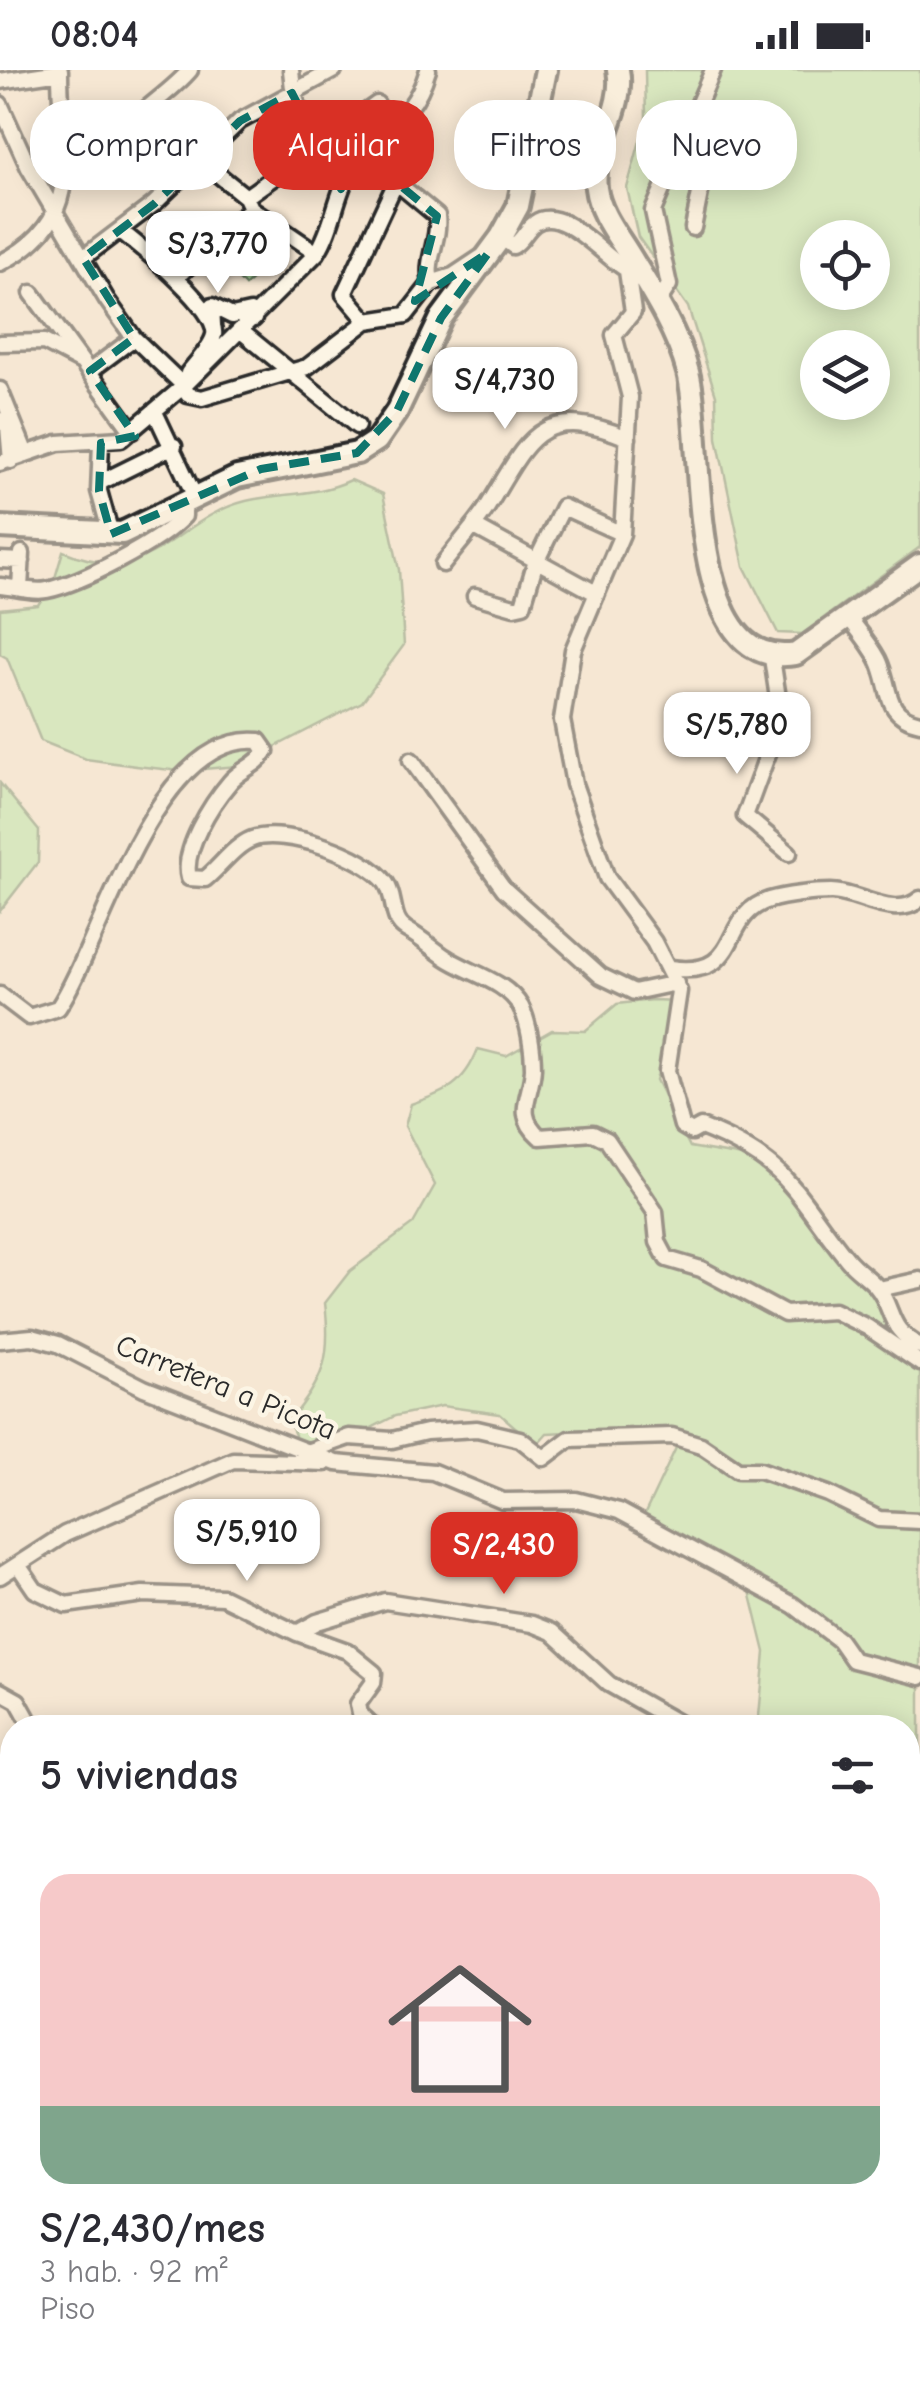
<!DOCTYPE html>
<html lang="es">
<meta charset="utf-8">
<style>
body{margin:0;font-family:"Comic Neue",sans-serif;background:#f2f2f3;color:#2b2b33;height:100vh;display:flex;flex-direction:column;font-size:38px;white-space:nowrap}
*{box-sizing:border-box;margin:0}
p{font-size:32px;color:#7c7c81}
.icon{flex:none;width:55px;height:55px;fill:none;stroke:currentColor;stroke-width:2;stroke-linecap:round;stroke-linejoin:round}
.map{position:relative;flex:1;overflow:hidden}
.details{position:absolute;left:0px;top:1645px;width:920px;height:670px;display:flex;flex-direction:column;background:#fff;border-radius:40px 40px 0 0;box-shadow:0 5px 25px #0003}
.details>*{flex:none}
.banner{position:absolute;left:30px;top:30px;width:860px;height:90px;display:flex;gap:20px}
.tools{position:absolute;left:800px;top:150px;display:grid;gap:20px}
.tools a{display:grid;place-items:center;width:90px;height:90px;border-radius:50%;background:#fff;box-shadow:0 5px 25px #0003;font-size:50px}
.price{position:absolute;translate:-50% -85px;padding:0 22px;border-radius:20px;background:#fff;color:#222;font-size:32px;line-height:65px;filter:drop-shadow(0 2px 5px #0008)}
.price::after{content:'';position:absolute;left:50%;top:60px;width:30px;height:22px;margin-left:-15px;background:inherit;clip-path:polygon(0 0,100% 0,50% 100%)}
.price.current{background:#d93025;color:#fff}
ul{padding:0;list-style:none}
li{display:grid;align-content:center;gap:20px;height:530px;padding:0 40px}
li span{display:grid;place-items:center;height:310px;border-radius:30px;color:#555}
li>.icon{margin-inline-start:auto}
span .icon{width:180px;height:180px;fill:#fffc;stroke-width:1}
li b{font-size:42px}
h2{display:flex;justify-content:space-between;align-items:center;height:120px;padding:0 40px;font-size:42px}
.pill{padding:0 35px;border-radius:40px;background:#fff;box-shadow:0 5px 25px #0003;font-size:35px;line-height:90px}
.pill.current{background:#d93025;color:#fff}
.status{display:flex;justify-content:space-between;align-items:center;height:70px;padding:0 50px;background:#fff;direction:ltr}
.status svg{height:28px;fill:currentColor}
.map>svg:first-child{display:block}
</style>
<div class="status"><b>08:04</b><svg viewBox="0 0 49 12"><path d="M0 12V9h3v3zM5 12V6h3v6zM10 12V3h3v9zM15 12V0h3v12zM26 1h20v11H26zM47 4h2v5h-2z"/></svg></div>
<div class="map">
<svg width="920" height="2315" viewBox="0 0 920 2315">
<rect width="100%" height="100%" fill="#f6e7d3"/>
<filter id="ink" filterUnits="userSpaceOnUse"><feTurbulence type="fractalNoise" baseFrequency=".01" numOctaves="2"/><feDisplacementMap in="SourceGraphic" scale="20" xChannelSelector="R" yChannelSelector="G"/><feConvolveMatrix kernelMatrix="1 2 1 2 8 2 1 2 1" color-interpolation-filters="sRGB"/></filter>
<g filter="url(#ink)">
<path fill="#b6e7a7" stroke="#708969" stroke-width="2.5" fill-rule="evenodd" d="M 645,0 L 920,0 L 920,477 L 802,564 L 778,563 L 744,496 L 717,368 L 716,325 L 688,237 L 638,167 L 627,118 L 646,49 ZM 818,168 L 872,168 L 872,222 L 818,222 ZM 818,278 L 872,278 L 872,332 L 818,332 Z
M 263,162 L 282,182 L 245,216 L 227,196 Z
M 351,410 L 383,424 L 399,500 L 404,575 L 362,632 L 238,696 L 180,701 L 136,696 L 86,689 L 41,671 L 7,588 L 0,584 L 0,539 L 38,535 L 55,508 L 63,481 C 156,520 173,449 246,431 C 284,422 314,427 351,410 Z
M 0,713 L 39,761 L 38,792 L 0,841 Z
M 652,930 L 680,931 L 656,1010 L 690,1077 L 743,1086 L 791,1120 L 881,1226 L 908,1283 L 920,1289 L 920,2110 L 908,2099 L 908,1658 L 758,1657 L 765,1582 L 748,1513 L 640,1454 L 682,1365 L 626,1359 L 547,1363 L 536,1375 L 500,1344 L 442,1336 L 395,1346 L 340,1374 L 293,1376 L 295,1365 L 289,1352 C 324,1308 332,1289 325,1233 L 350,1201 L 413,1154 L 435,1115 L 405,1056 L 411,1034 C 446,1022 464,1015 478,979 L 506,986 L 552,960 L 585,961 L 617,934 Z"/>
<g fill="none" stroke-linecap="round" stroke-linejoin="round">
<g stroke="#2b2b2b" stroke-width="21">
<path id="minor" d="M 291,0 C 293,43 317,80 345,112
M 0,11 L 60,2
M 0,34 L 29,98 L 107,230 L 134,268 L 184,316 L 317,183 C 334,156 336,123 352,96 C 378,55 411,57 428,0
M 130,57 L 176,112
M 689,62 L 703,108 L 693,158
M 199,89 L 246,127 L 251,138 L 317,183
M 354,93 L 396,112 L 437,146 C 440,170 425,189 431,213
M 103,98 C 110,56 164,31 190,0
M 383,107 L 391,92
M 246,127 L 377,34
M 122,162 C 142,178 219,239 214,265 C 211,278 196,292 188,303
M 501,167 L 513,176 C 523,170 526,159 535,153 C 563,133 606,191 631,202
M 83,188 L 154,134 L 240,51 L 334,0
M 0,193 C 90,148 59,80 60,0
M 627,201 L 633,242 L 614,265 L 630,327 L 622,464 L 573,580 L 562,650 L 574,714 L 607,808 L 654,872 L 679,921 L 667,1001 L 682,1056 L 692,1062 L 701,1057 C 790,1092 793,1122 847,1189 C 856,1200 867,1206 876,1216 C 895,1238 886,1259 920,1276
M 177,207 L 251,138
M 32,223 L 132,361
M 658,232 L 669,215 L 653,141 L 713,0
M 367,251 L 344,224 L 396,112
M 213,255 L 212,236 L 232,246 L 250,242 L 254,249
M 241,261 L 357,356
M 0,273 L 44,272 L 80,291
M 90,301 L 134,268
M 0,320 L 26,384
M 155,342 L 195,427
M 0,350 L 8,357 L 11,391
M 101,373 L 99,421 L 111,464
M 0,393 L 58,373 L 121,369 L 184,316 L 188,325 L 202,328 L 307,297 L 367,251 L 406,245 L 431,213 L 453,206 L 480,188
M 103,411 L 174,376
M 473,456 L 594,522
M 0,490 L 22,491
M 443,494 C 457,476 473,458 486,439 C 528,372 537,331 628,368
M 0,516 C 14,517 34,523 47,520 C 81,513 160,472 184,446 L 184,432
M 20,518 L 22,483
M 475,526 L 514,537 L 523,535 L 535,494 L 563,437 L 622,464
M 849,548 C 859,561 870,574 878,589 C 892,617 882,645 920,653
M 772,588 L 781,648 L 745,746 L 789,783
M 411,690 L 504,819 L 601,906 L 634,922 L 676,913
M 670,898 C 745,909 718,846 769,830 C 786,825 813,822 831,822 C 858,822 895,851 920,829
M 0,925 L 29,947 L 58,938 C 103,870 154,661 259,671 L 266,681 C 257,696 241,699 230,712 C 212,733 181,781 189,808 L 205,809 C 220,797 234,776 252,769 C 284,757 366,785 386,813 C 396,827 390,851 407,860 C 421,868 432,878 445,887 C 468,903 506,910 521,937 C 529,953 533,980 533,998 C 532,1027 513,1043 540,1067 L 593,1063 L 607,1070 L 655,1142 L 658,1172 L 667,1189 L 701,1199 L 785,1244 L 834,1241 L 867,1257 L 920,1293
M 879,1219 L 920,1210
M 0,1270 L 32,1267 L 58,1274 L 144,1318 L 336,1393 L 433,1402 L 503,1431 L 576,1430 L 619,1441 L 793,1535 L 839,1570 L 853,1590 L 920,1607
M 306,1382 L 349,1367 L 392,1370 L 426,1362 L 477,1359 L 520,1369 L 544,1388 L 569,1369 L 672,1366 L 701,1375 L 738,1400 L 760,1400 L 828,1424 L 879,1449 L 920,1451
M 18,1495 L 35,1520 L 66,1535 L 143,1524 L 223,1527 L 297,1563 L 347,1581 L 374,1603 L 373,1613 L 358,1634 L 360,1644 L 375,1658
M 0,1506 L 65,1464 L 233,1390 L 325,1393
M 297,1563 L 317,1552 L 385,1531 L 532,1554 L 552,1562 L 609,1614 L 687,1658
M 0,1621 L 18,1631 L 33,1658
M 908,1897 L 920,1915
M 908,2207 L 920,2204
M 341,2315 L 341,2302"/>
</g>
<g stroke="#2b2b2b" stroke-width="28">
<path id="highway" d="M 618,0 C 626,40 591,77 596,118 C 599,143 618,166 630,186 C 652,222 677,261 688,302 C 706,370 681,603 796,584 L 920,495
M 0,457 L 122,463 L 237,407 L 357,383 L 377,370 L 397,341 L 441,248 L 501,167 L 518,136 L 546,0"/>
</g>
<use href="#minor" stroke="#fcf5e5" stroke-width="14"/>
<use href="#highway" stroke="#fcf5e5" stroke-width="20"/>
</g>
</g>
<path d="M0 0H920V2315H0ZM 292,23 L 341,119 L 354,93 L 396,112 L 437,146 L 415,231 L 489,182 L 441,248 L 397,341 L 357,383 L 261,399 L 111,464 L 99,421 L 101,373 L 135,366 L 90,301 L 134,268 L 83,188 L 154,134 L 240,51 Z" fill="#f6e7d3" fill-opacity=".55" fill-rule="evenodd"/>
<path fill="none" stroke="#0f766e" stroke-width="8" stroke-dasharray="20 12" stroke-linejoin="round" d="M 292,23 L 341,119 L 354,93 L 396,112 L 437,146 L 415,231 L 489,182 L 441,248 L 397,341 L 357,383 L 261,399 L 111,464 L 99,421 L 101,373 L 135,366 L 90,301 L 134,268 L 83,188 L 154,134 L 240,51 Z"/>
<g text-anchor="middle" stroke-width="9" stroke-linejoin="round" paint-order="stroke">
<g font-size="30" fill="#2b2b2b" stroke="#fcf5e5">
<text transform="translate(226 1317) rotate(22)" y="10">Carretera a Picota</text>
</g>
</g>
</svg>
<div class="tools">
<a><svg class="icon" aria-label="locate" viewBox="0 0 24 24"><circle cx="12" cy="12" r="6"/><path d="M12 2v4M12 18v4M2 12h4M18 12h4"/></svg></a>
<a><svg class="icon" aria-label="layers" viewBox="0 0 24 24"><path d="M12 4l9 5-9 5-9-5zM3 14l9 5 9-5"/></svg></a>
</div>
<b class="price" style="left:218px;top:226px">S/3,770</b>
<b class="price" style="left:505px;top:362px">S/4,730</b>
<b class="price" style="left:737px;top:707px">S/5,780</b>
<b class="price" style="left:247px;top:1514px">S/5,910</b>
<b class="price current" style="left:504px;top:1527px">S/2,430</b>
<div class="banner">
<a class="pill">Comprar</a>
<a class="pill current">Alquilar</a>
<a class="pill">Filtros</a>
<a class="pill">Nuevo</a>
</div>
<section class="details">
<h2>5 viviendas<svg class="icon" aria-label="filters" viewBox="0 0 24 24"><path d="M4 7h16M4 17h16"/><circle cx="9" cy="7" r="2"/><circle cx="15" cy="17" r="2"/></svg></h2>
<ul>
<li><span style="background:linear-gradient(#f6c9c9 75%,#7fa58c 0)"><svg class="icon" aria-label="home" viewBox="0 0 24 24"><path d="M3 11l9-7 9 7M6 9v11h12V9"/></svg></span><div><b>S/2,430/mes</b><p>3 hab. · 92 m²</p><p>Piso</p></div></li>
</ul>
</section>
</div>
